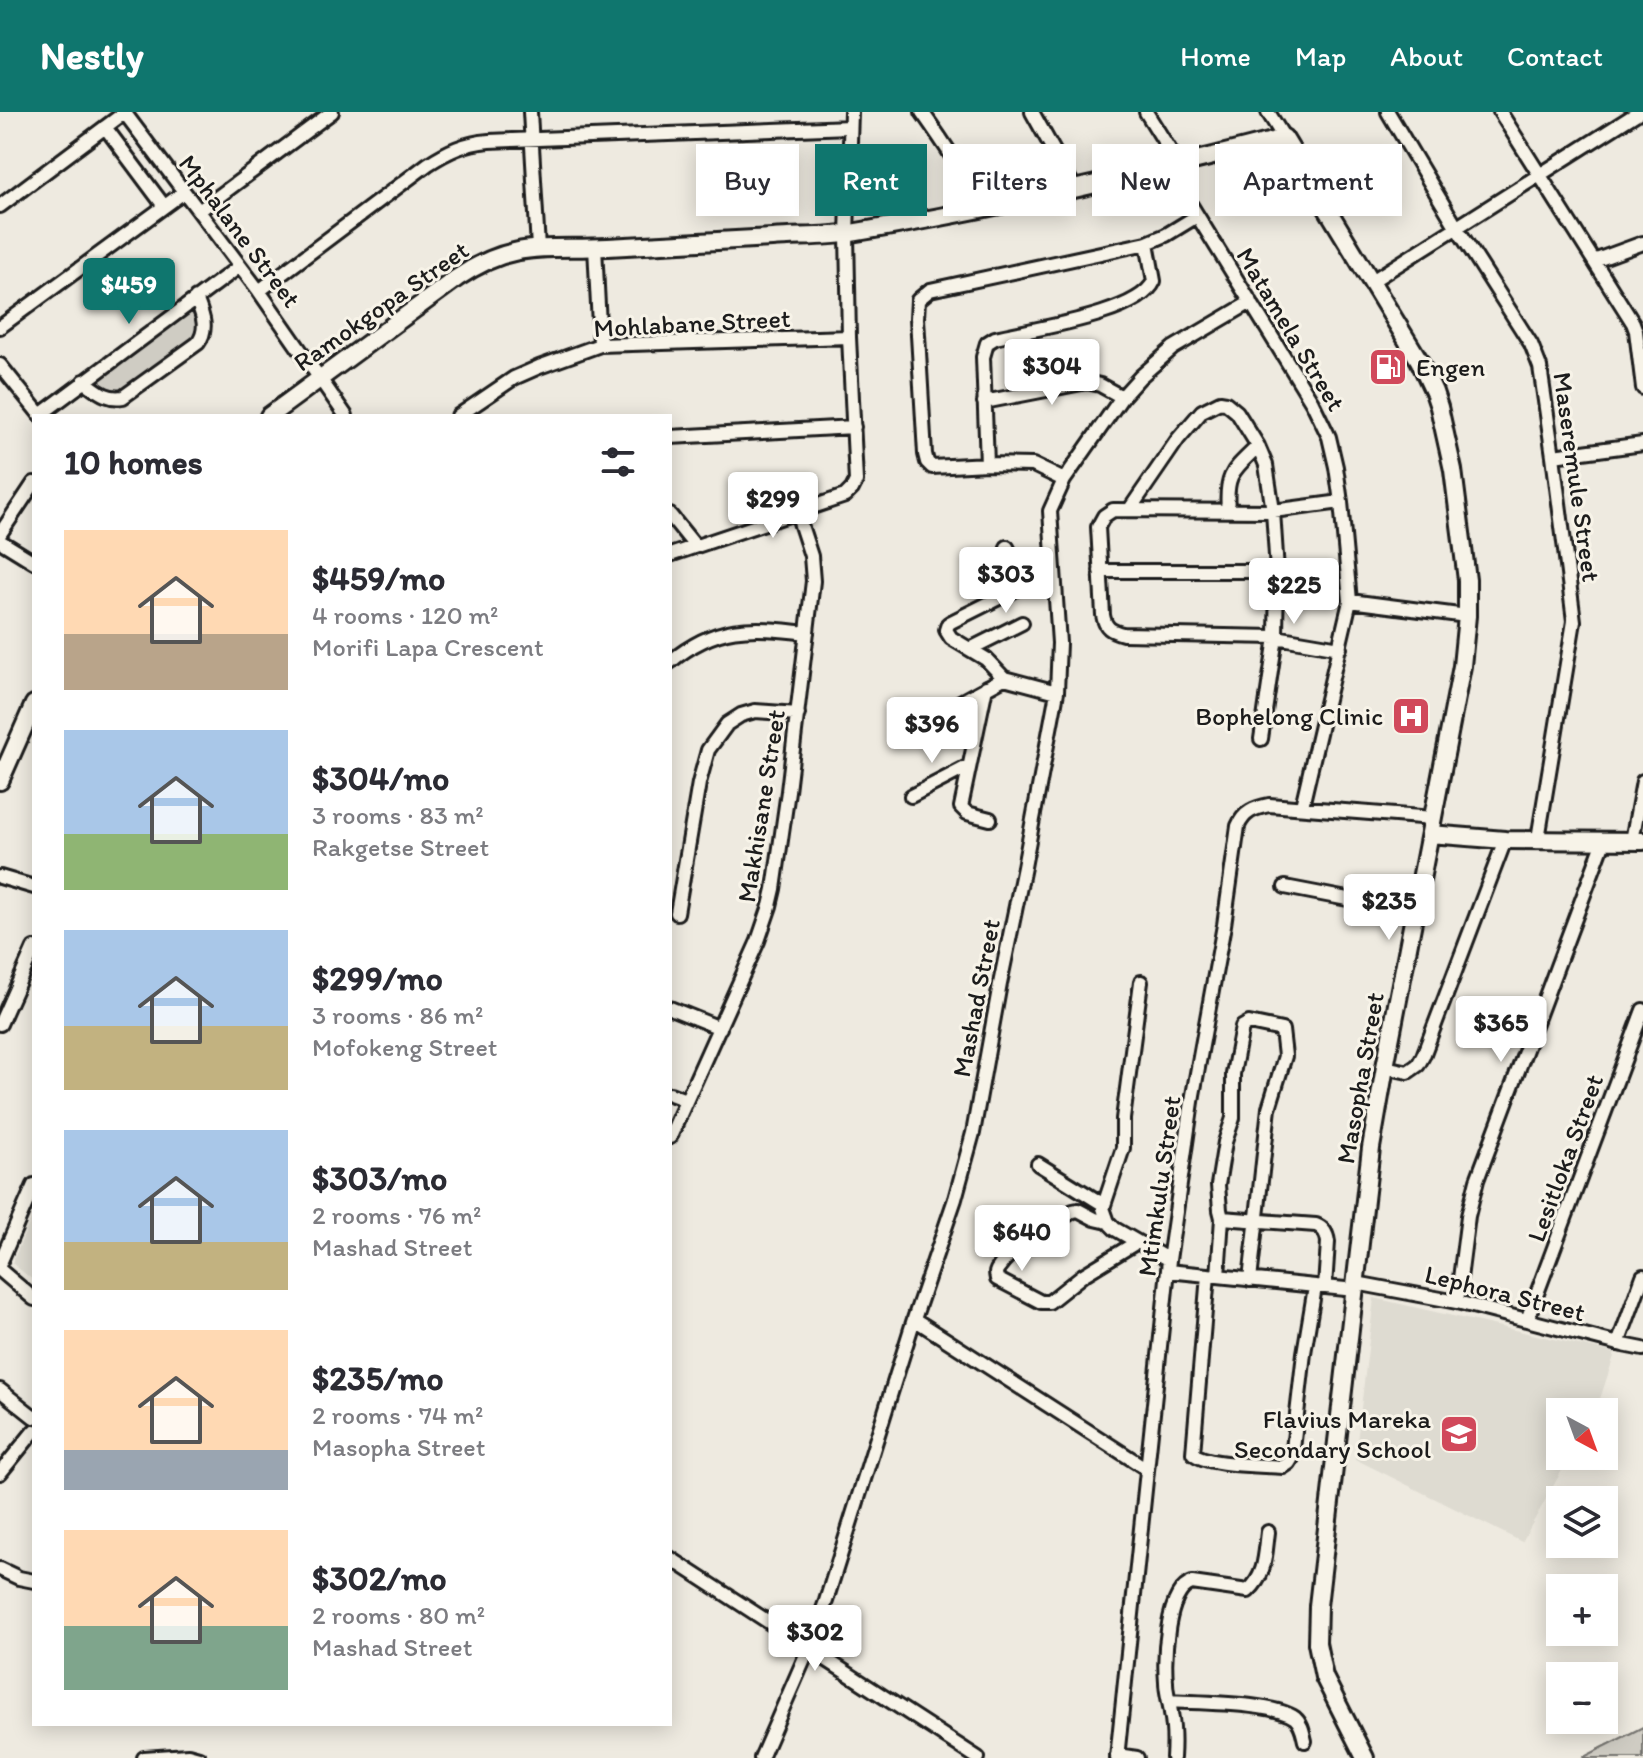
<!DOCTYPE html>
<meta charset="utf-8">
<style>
body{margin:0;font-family:Itim,sans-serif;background:#f2f2f3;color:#2b2b33;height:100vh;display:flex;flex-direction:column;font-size:30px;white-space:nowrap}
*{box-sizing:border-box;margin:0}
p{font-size:26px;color:#7c7c81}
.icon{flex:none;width:44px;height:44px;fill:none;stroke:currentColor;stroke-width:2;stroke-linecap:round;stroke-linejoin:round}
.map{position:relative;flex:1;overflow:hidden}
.drawer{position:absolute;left:32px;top:302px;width:640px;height:1312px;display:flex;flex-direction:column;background:#fff;border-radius:0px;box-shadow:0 4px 20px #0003}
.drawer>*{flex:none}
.banner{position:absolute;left:696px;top:32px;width:760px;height:72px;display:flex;gap:16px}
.needle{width:52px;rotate:139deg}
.fabs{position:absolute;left:1546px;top:1286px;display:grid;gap:16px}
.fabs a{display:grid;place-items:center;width:72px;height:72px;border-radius:0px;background:#fff;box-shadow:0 4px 20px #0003;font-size:40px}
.price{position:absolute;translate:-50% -68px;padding:0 18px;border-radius:8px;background:#fff;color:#222;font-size:26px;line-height:52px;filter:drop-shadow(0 2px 4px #0008)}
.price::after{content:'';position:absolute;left:50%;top:48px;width:24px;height:18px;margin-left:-12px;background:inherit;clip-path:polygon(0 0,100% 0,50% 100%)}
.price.current{background:#0f766e;color:#fff}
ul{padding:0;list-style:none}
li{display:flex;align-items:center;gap:24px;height:200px;padding:0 32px}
li span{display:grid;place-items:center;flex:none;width:224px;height:160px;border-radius:0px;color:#555}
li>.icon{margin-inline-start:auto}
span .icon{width:96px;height:96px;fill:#fffc;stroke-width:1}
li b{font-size:34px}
h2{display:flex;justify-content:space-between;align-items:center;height:96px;padding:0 32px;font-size:34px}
.tag{padding:0 28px;border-radius:0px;background:#fff;box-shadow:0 4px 20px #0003;font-size:28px;line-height:72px}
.tag.current{background:#0f766e;color:#fff}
header{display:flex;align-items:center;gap:48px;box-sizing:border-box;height:112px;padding:0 40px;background:#0f766e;color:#fff}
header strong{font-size:38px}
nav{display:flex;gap:44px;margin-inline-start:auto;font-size:28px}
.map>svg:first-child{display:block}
</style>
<header>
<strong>Nestly</strong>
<nav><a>Home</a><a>Map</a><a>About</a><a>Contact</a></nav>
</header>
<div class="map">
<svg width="1643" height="1646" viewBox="0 0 1643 1646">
<rect width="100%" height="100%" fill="#eeeae0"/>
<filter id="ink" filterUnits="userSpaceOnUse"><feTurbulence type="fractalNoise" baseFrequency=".0125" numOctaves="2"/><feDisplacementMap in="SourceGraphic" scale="16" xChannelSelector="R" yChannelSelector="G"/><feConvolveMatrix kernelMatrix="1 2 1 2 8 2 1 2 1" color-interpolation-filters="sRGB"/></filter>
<g filter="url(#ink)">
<path fill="#dedbd1" d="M 34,1100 L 34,1169 L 12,1151 Z
M 1374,1186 L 1615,1241 L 1599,1290 L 1594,1300 L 1560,1300 L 1560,1344 L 1570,1344 L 1522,1430 L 1355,1347 Z"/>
<path fill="#cfccc3" stroke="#767470" stroke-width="2" d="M 190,197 L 200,214 L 196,230 L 120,284 L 90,270 Z
M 1643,1615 L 1643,1646 L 1582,1646 Z"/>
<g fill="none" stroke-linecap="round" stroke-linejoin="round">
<g stroke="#1c1c1c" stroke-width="18">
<path id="minor" d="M 124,0 L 259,179 L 346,304
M 530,0 L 538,136
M 922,0 C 944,31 965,62 980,97
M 1032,0 L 1075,77
M 1146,0 L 1179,53
M 1268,0 L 1284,26
M 1388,0 L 1457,116 L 1531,232 L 1540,255 L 1553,344 L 1574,509 L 1538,727
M 1500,0 L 1633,211 L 1636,219 L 1643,276
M 105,15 L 164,94
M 1168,56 L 1312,290 L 1329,325 L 1336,355 L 1341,390 L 1350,489 L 1302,694
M 0,94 L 124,1
M 199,99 L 332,0
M 595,135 L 600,233
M 1594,149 L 1643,131
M 1372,169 L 1639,0
M 259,179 L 428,52 C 448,39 465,31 489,29 L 850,15
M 0,215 L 184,80
M 0,253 L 41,304
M 84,269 C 97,278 106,288 123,285 L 198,231 C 209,216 202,202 196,186
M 984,290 L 1087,270 L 1100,273 L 1122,285
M 40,303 L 240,154
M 458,304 L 514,266 L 539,255 L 600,233 L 849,225
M 670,325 L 854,315
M 1553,344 L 1643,332
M 987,352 L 983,245 L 987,231 L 995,226 C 1031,217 1139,203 1154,169 L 1147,131
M 1064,368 L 1033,353 L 987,352 L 932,355 L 927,350 L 925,342 L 917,206 L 918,188 L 930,178 L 1147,131 L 1166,123 L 1197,104
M 1130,397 L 1178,327 L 1202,299 L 1220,290 L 1226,291 L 1237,300 L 1258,334 L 1266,353 L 1273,399 L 1277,459 L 1276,525 L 1261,627
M 1228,398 C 1225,361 1234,358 1258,334
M 670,403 L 695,434
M 0,422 L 34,371
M 0,429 L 34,450
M 670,443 L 845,384 L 852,377 L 856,369 L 849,225 L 847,122 L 851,0
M 1100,459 L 1277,459
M 1350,489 L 1467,504
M 1340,536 L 1276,525 L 1123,522 C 1111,519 1105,516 1103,503 L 1098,415 L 1104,404 L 1113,398 L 1273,399 L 1341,390
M 970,537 L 1022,511
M 670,550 C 716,512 750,514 807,521
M 1004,566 L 986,547 L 951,526 L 946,518 L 948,512 L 951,510 L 1013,479 L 1019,459 L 1007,435
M 986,575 L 961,695 L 967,701 L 990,707
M 919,613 L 1004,566 L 1057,580
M 911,684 L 969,654
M 1632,729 L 1643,669
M 0,765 L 34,775
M 1285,775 L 1415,800
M 677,801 L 699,671 L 708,638 L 727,612 L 741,603 L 755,599 L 798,602
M 1141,870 L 1123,1007 L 1123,1036 L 1103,1096 L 1108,1110 L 1115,1117 L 1169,1148
M 670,896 L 720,916
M 0,912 L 34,836
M 1385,955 L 1408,960 L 1418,953 L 1423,944 L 1505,728
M 670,982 L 686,988
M 670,1025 L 758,829 L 770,794 L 774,777 L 788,679 L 813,469 L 811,444 L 797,401
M 1038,1052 L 1104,1093
M 1108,1110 L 1095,1107 L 1078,1098 L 1073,1099 C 1051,1114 1014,1133 999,1155 C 995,1160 996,1161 997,1167 L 1041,1190 L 1049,1190 L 1083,1163 L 1137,1130
M 0,1151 L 34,1073
M 0,1158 L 34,1187
M 1168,1159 L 1355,1178
M 1208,1163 L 1193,1341 C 1206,1354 1263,1353 1283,1355 L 1289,1351 L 1292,1346 L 1304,1241 L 1315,1175
M 1218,1164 L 1222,1106
M 1250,1168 L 1269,996 L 1285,944 L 1282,918 L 1249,911 L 1242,915 L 1233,962 L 1233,1006 L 1225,1030 L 1218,1073 L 1220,1098 L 1222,1106 L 1316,1113 C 1324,1116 1327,1122 1328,1130 L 1325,1175
M 1356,1171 L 1457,1190 L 1623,1233 L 1643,1237
M 1457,1190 L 1468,1104 L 1477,1068 L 1604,729
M 914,1207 L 1147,1357
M 1527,1208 L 1643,898
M 1618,1232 L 1643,1164
M 0,1278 L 34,1305
M 0,1361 L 34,1319
M 670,1446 L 978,1646
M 0,1457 L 19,1466 L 34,1469
M 1169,1589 C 1198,1591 1273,1590 1295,1606 C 1302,1612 1303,1621 1305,1629
M 1117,1643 L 1137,1646
M 144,1646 L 188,1643 L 199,1646
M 761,1646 L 809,1536 L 826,1489 L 914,1207 L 955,1087 L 973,1021 L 1000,872 L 1024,755 L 1057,580 L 1059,531 L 1050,399 L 1064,368 L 1122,285 L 1140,265 L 1173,236 L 1251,190
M 1117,1646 L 1169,1148 L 1193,983 L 1224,813 L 1238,714 C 1244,700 1254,696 1269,693 L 1433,706
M 1173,1646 C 1174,1631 1174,1616 1171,1601 C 1170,1591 1166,1581 1166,1570 C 1164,1546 1166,1479 1192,1471 L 1248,1479 C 1266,1463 1265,1443 1268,1420"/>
</g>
<g stroke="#1c1c1c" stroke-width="22">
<path id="tertiary" d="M 269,304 L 457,166 C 513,128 544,138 608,135 C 662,132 717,129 772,126 C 798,124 825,125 851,121 C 997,97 1141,63 1284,26 L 1419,248 L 1434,280 L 1439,295 L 1453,358 L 1467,468 L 1467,504 L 1462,554 L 1385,955 L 1371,1036 L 1318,1494 L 1317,1531 L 1324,1565 L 1365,1646
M 0,669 L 34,592
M 1430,722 L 1505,728 L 1643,729"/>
</g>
<use href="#minor" stroke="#f7f3e8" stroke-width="12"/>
<use href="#tertiary" stroke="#f7f3e8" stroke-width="16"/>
</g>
</g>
<defs>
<g id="fuel-square" transform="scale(2)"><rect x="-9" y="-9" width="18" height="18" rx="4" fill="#d1495b" stroke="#f7f3e8"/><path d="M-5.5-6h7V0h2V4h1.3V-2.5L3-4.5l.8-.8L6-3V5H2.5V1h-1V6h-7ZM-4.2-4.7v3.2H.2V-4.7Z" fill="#fff"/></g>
<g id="hospital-square" transform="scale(2)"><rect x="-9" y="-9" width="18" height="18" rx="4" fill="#d1495b" stroke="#f7f3e8"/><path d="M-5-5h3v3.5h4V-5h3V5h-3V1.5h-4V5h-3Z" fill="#fff"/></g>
<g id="school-square" transform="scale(2)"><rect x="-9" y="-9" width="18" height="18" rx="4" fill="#d1495b" stroke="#f7f3e8"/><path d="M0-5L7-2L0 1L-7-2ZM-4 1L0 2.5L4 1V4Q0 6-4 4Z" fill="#fff"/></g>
</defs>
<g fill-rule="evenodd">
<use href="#fuel-square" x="1388" y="255"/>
<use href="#hospital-square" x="1411" y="604"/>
<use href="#school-square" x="1459" y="1322"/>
</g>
<g text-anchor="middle" stroke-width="6" stroke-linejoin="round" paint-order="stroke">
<g font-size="26" fill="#1c1c1c" stroke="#f7f3e8">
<text transform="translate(240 119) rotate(53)" y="9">Mphalane Street</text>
<text transform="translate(381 194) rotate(-35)" y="9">Ramokgopa Street</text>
<text transform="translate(692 211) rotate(-3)" y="9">Mohlabane Street</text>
<text transform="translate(1291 217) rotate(59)" y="9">Matamela Street</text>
<text transform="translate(1577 365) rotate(82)" y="9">Maseremule Street</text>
<text transform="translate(761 694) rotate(-81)" y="9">Makhisane Street</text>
<text transform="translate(976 886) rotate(-79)" y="9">Mashad Street</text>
<text transform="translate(1360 966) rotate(-80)" y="9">Masopha Street</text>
<text transform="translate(1565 1046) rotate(-70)" y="9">Lesitloka Street</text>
<text transform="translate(1159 1074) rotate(-82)" y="9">Mtimkulu Street</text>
<text transform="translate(1505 1181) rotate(14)" y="9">Lephora Street</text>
</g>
<g font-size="26" fill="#1c1c1c" stroke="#f7f3e8" text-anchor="end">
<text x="1416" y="264" text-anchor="start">Engen</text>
<text x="1383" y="613">Bophelong Clinic</text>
<text x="1431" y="1316">Flavius Mareka<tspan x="1431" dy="30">Secondary School</tspan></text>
</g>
</g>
</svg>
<div class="fabs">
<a><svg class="needle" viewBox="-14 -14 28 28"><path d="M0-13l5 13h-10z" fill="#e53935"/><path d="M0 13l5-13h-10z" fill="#7c7c81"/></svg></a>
<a><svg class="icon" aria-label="layers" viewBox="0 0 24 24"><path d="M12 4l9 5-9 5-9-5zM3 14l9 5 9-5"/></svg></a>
<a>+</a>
<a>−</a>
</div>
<b class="price current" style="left:129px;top:214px">$459</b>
<b class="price" style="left:1052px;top:295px">$304</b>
<b class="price" style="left:773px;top:428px">$299</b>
<b class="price" style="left:1006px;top:503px">$303</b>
<b class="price" style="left:1294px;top:514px">$225</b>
<b class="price" style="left:932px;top:653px">$396</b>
<b class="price" style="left:1389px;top:830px">$235</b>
<b class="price" style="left:1501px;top:952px">$365</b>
<b class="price" style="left:1022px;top:1161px">$640</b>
<b class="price" style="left:815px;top:1561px">$302</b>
<div class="banner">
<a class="tag">Buy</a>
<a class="tag current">Rent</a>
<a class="tag">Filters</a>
<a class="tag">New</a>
<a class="tag">Apartment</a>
</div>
<section class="drawer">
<h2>10 homes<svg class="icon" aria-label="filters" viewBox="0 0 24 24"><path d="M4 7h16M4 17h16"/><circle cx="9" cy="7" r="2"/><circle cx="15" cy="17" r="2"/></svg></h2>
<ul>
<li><span style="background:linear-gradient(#ffd9b3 65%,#b9a48a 0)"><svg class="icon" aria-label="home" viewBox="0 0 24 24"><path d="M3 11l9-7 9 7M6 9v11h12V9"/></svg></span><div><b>$459/mo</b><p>4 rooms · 120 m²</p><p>Morifi Lapa Crescent</p></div></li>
<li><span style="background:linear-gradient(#a9c7e8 65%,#8fb573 0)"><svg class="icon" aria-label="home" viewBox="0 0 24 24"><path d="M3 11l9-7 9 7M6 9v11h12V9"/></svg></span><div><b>$304/mo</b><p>3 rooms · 83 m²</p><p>Rakgetse Street</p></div></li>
<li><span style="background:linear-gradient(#a9c7e8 60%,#c2b280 0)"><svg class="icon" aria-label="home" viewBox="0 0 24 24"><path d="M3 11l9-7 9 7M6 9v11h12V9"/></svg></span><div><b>$299/mo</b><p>3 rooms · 86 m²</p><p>Mofokeng Street</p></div></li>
<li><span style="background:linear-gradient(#a9c7e8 70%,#c2b280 0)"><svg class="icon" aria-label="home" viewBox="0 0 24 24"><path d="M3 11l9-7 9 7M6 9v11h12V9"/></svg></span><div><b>$303/mo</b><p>2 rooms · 76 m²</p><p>Mashad Street</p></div></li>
<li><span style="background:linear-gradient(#ffd9b3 75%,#9aa5b1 0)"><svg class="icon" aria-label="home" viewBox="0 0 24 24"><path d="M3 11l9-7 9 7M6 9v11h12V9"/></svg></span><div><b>$235/mo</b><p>2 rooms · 74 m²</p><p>Masopha Street</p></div></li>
<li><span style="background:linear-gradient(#ffd9b3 60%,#7fa58c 0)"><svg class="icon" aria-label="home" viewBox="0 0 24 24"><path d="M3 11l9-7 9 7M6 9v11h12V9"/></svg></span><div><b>$302/mo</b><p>2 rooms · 80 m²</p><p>Mashad Street</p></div></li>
</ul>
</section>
</div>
